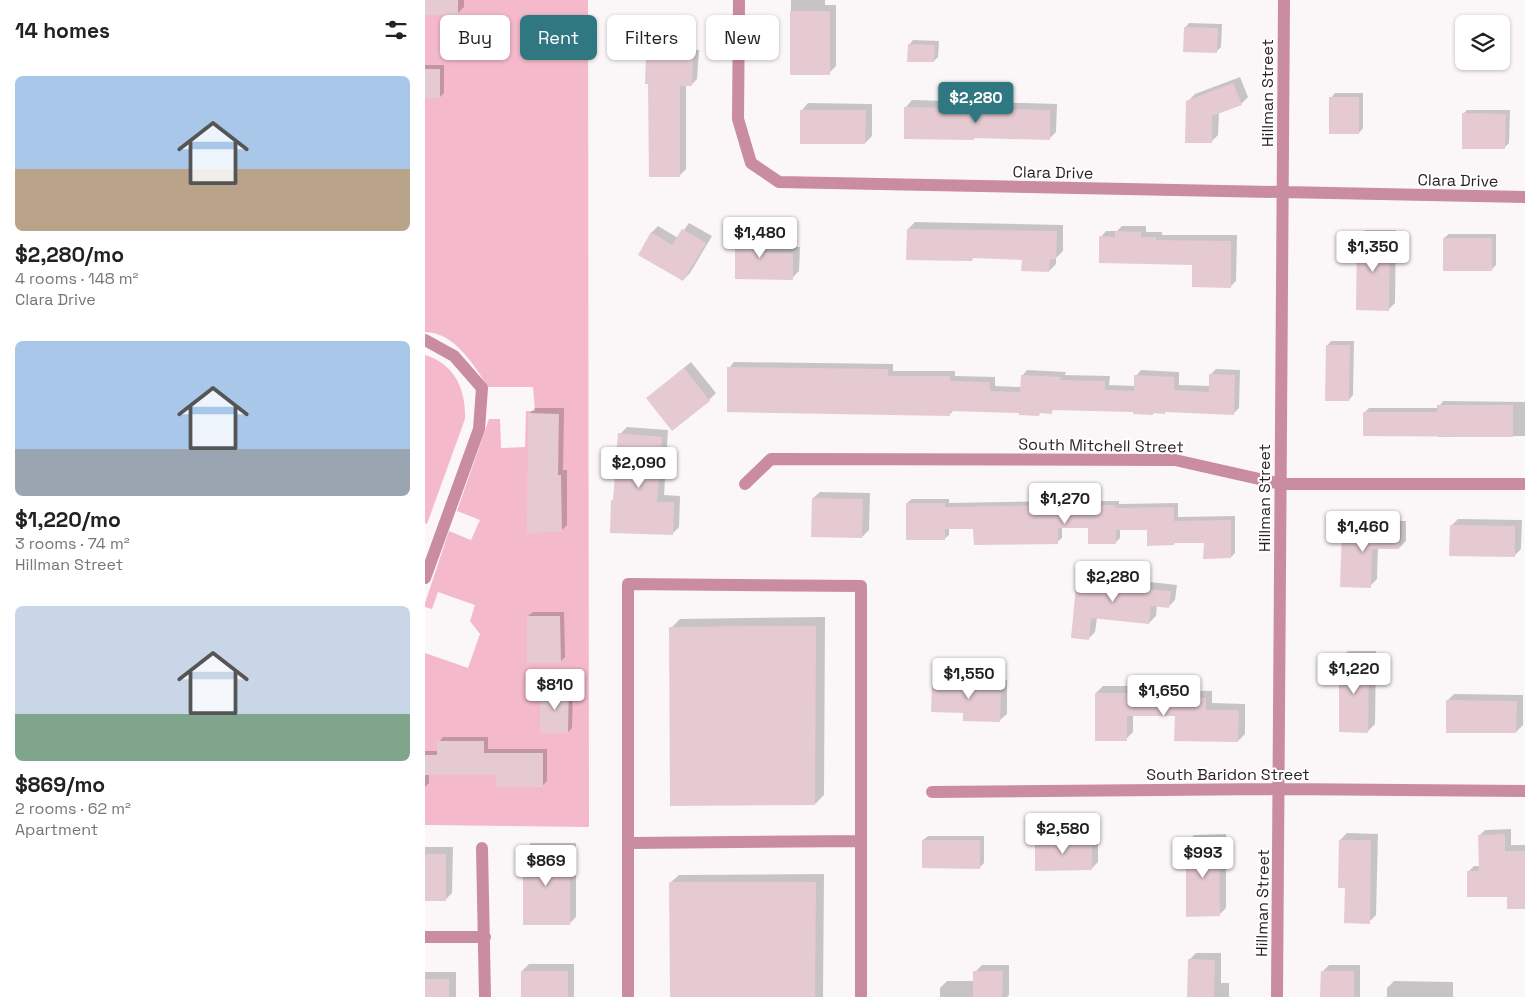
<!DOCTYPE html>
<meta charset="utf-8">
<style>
body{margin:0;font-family:"Space Grotesk",sans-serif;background:#f6f6f6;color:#222;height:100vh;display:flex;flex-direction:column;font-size:19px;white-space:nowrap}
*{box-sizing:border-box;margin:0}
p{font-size:16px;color:#767676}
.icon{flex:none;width:28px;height:28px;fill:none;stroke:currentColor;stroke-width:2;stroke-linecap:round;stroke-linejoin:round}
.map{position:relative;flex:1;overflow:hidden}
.panel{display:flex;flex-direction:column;background:#fff;width:425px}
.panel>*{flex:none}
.guide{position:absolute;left:15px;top:15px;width:475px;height:45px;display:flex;gap:10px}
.tools{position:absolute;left:1030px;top:15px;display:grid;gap:10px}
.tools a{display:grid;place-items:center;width:55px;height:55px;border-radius:8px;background:#fff;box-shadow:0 1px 4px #0004;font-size:25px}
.price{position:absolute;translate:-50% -42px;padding:0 11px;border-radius:5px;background:#fff;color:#222;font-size:16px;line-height:32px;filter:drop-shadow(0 1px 2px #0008)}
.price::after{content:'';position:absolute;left:50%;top:30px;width:15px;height:11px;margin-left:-8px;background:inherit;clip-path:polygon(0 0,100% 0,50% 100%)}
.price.on{background:#307881;color:#fff}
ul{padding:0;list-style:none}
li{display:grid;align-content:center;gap:10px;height:265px;padding:0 15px}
li span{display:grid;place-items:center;height:155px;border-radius:8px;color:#555}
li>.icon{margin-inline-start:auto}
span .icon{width:90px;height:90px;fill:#fffc;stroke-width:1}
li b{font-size:21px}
h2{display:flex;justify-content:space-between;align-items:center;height:60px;padding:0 15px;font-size:21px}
.pill{padding:0 18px;border-radius:8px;background:#fff;box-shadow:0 1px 4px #0004;font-size:18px;line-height:45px}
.pill.on{background:#307881;color:#fff}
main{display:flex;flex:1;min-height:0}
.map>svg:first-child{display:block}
</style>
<main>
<section class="panel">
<h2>14 homes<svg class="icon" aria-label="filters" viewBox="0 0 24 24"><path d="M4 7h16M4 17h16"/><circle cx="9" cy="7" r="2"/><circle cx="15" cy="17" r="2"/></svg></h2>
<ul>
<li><span style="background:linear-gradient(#a9c7e8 60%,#b9a48a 0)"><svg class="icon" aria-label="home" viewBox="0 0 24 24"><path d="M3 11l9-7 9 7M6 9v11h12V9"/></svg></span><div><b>$2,280/mo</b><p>4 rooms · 148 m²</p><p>Clara Drive</p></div></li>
<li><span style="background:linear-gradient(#a9c7e8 70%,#9aa5b1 0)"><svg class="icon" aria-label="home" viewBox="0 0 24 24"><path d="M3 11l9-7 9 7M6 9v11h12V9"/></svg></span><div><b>$1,220/mo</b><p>3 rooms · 74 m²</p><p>Hillman Street</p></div></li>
<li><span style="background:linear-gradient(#c9d6e8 70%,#7fa58c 0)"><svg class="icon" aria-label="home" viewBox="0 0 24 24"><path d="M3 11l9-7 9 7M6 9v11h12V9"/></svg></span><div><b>$869/mo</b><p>2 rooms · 62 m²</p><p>Apartment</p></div></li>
</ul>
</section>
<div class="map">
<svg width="1100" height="997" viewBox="0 0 1100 997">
<rect width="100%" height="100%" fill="#fbf6f7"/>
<path fill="#f4b9cb" d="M 0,0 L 163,0 L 164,827 L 0,825 L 0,653 L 43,668 L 55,634 L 45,621 L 50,605 L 13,592 L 7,609 L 0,607 L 0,603 L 24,531 L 46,540 L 55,520 L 32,511 L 64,419 L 75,419 L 76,448 L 100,447 L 101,411 L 110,411 L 108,387 L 63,387 C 49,365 29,332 0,332 Z
M 0,355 C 30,364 41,390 40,419 L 2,524 L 0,523 Z"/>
<path fill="#0003" d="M 0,0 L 39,0 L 39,7 L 32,14 L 0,13 Z
M 366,0 L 400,0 L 400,5 L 411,5 L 411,66 L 404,73 L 366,73 Z
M 764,23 L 797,24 L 796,47 L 791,52 L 760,28 Z
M 488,40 L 514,41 L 513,57 L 509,61 L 484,45 Z
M 229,48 L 274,50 L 272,79 L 266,85 L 261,85 L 261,169 L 255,175 L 223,54 Z
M 0,65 L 19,65 L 19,93 L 15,97 L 0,97 Z
M 815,77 L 823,97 L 816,104 L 794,112 L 793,135 L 786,142 L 763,101 L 770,94 Z
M 910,93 L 938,93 L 938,128 L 934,133 L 906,98 Z
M 487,100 L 632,104 L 631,132 L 624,139 L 551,137 L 549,139 L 481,107 Z
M 383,103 L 447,104 L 447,136 L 440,143 L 377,110 Z
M 1042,110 L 1085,110 L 1084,143 L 1080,147 L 1038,114 Z
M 490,222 L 638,225 L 638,251 L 631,258 L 631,264 L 624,271 L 598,259 L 549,257 L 547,259 L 483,229 Z
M 264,223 L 287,236 L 265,273 L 258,280 L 226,233 L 233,226 L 253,238 Z
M 318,224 L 344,224 L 343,247 L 375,247 L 374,271 L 367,278 L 311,231 Z
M 697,226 L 721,226 L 721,232 L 737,232 L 737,235 L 812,235 L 811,281 L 805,287 L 769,264 L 676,237 L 681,231 L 692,231 Z
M 940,230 L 971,230 L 970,303 L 963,310 L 933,237 Z
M 1024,234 L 1071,234 L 1071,265 L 1066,270 L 1019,238 Z
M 906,341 L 929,341 L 928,395 L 924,400 L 902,346 Z
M 266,362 L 291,393 L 284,400 L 222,398 Z
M 309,362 L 468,364 L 468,371 L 530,371 L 530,376 L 570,377 L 570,386 L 596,387 L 597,376 L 602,370 L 641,372 L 640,375 L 685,376 L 684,385 L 710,386 L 711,376 L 716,370 L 754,372 L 754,385 L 785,386 L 785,375 L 791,369 L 815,370 L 814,408 L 809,413 L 742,410 L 740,412 L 730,412 L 728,414 L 709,411 L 630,409 L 626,412 L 616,412 L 614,414 L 595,411 L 529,410 L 525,414 L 304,368 Z
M 1018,401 L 1100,402 L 1100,436 L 1013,437 L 1013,435 L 939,413 L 944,408 L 1013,408 Z
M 110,408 L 139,408 L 138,470 L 142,470 L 142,525 L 136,531 L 104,414 Z
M 202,427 L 243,430 L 239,495 L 255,496 L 254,527 L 247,534 L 190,499 L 195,434 Z
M 395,492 L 445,493 L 444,530 L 437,537 L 388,498 Z
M 487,499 L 524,499 L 524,503 L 638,501 L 694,501 L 694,504 L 753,503 L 753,517 L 810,516 L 810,553 L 806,557 L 780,542 L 751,542 L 749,544 L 723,529 L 695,529 L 695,538 L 690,543 L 664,527 L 637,527 L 637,538 L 632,542 L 550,528 L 524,528 L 524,535 L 519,539 L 482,503 Z
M 1033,519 L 1097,520 L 1096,549 L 1089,556 L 1026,526 Z
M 925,520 L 981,521 L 981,541 L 974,548 L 953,548 L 952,579 L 945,586 L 918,527 Z
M 660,570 L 726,577 L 725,582 L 752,585 L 750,600 L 743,607 L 732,605 L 731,616 L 724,623 L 672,618 L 670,632 L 663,639 L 653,577 Z
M 108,612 L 139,612 L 140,657 L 135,662 L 103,616 Z
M 400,617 L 399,795 L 390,804 L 246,628 L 255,619 Z
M 923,651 L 951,651 L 950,724 L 943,731 L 916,658 Z
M 545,671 L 571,671 L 571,680 L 582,680 L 582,714 L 575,720 L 539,711 L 508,685 L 515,678 L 537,678 Z
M 130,681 L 148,681 L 147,728 L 143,732 L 117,701 L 121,696 L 126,697 L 126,685 Z
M 678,686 L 734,686 L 734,690 L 787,691 L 787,703 L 820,704 L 820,734 L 813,741 L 751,714 L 708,715 L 708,732 L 701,739 L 671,693 Z
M 1029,694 L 1098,695 L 1098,725 L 1091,732 L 1022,701 Z
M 18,737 L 63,737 L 63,749 L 122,749 L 122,781 L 117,786 L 72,774 L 4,773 L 4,783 L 0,787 L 0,751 L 14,751 L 14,742 Z
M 1086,829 L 1086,845 L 1100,845 L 1100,907 L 1043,872 L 1049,866 L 1055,866 L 1054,836 L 1060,830 Z
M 632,831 L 648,831 L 648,835 L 673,834 L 673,862 L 666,869 L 611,840 L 618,833 L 630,833 Z
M 922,833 L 953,834 L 951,915 L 944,922 L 921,887 L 915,840 Z
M 801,834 L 801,908 L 794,915 L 762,842 L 769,835 Z
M 503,836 L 559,836 L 559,863 L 555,867 L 498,840 Z
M 106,843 L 151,843 L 151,917 L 144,924 L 99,850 Z
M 0,847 L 28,847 L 27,893 L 20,900 L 0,900 Z
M 399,874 L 398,997 L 246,997 L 245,883 L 254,875 Z
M 771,953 L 796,953 L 796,983 L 804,983 L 804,997 L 763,997 L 764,960 Z
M 104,964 L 149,964 L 149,997 L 97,997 L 97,971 Z
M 557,965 L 584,965 L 584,995 L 582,997 L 515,997 L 515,988 L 522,981 L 550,981 L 550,972 Z
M 904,965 L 935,965 L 935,997 L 897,997 L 897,972 Z
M 0,972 L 31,972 L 31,997 L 0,997 Z
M 969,981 L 1028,982 L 1028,997 L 962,997 L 962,988 Z"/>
<path fill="#e5cad2" d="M 0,0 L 33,0 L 33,15 L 0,15 Z
M 365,11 L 405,11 L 405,75 L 365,75 Z
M 759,27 L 793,28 L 792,53 L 758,52 Z
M 483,44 L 510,45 L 509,62 L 482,62 Z
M 221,53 L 268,56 L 267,86 L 255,86 L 255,177 L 224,177 L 223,84 L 220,84 Z
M 0,69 L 15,69 L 15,98 L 0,98 Z
M 808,83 L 817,105 L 787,116 L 787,143 L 760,143 L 761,101 Z
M 904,97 L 934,97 L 934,134 L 904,134 Z
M 479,107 L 625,110 L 625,140 L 549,138 L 549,140 L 479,139 Z
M 375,110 L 441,110 L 440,144 L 375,144 Z
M 1037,113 L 1081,114 L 1080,149 L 1037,149 Z
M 257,229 L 281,243 L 258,281 L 213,255 L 226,232 L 247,245 Z
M 482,229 L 632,231 L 631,259 L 625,259 L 624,272 L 596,271 L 597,260 L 548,258 L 547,261 L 481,260 Z
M 310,231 L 337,231 L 337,253 L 368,253 L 368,280 L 310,279 Z
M 690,231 L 716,232 L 716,237 L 731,237 L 731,240 L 806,241 L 806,288 L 767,287 L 767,265 L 674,263 L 674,236 L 690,237 Z
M 932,236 L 965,236 L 964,311 L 931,310 Z
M 1018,238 L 1067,238 L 1067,271 L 1018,271 Z
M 901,345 L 925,345 L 924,401 L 900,401 Z
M 302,367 L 463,369 L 463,376 L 525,376 L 525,381 L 565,382 L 565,391 L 595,392 L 596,375 L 636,377 L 635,380 L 680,381 L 680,390 L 709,391 L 709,375 L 749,377 L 749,390 L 784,392 L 784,374 L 810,375 L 809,415 L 740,412 L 740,414 L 728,413 L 728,415 L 708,414 L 708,412 L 627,410 L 627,414 L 615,413 L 614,416 L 594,415 L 594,413 L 525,411 L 525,416 L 302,412 Z
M 259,368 L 285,401 L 247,431 L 221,398 Z
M 1012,405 L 1088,405 L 1088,437 L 938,436 L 938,412 L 1012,412 Z
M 103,413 L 134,414 L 133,475 L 136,475 L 137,532 L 102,533 Z
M 193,433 L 237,437 L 232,502 L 249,502 L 248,535 L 185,533 L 186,500 L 188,500 Z
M 387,498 L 438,499 L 437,538 L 386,537 Z
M 481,503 L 520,503 L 520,507 L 632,505 L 690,505 L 691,508 L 749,507 L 749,521 L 806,520 L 806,558 L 778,559 L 779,543 L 749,543 L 749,545 L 722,546 L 722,530 L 691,530 L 691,544 L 663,544 L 663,528 L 633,528 L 633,544 L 549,545 L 548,529 L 520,529 L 520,540 L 481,540 Z
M 1025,525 L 1090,526 L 1090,557 L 1024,556 Z
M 917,526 L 975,528 L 974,549 L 947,549 L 946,588 L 915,587 Z
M 652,576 L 719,583 L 719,589 L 746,591 L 744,608 L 726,606 L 724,624 L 666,618 L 664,640 L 646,638 Z
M 102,616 L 135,616 L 136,663 L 102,663 Z
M 330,626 L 391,626 L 390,805 L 245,806 L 244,627 Z
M 914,657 L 944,658 L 943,733 L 914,732 Z
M 537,677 L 565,678 L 565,687 L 576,687 L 575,722 L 538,721 L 538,713 L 506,712 L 507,684 L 537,685 Z
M 125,685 L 144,685 L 143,733 L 115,733 L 115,700 L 124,701 Z
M 670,693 L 728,693 L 728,697 L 781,698 L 781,710 L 814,710 L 813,742 L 749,741 L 750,716 L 702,716 L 702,741 L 670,741 Z
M 1021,700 L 1092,701 L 1091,733 L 1021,733 Z
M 12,741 L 59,741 L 59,753 L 118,753 L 118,787 L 71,787 L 71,775 L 0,775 L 0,755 L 12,755 Z
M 1080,834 L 1080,851 L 1100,851 L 1100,909 L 1082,909 L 1082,897 L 1042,897 L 1042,871 L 1054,871 L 1053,835 Z
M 624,837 L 641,837 L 641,841 L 667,841 L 667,870 L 610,871 L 610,840 L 624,840 Z
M 497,840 L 555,840 L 555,869 L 497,868 Z
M 914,840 L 946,840 L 945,924 L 919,923 L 920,888 L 913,888 Z
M 761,841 L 794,841 L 795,916 L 761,917 Z
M 98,849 L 145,849 L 145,925 L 98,925 Z
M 0,854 L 21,854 L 21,901 L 0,901 Z
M 244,882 L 391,882 L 390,997 L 245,997 Z
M 763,959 L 790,960 L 789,997 L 762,997 Z
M 96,971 L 143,971 L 143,997 L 96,997 Z
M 548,971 L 578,971 L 577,997 L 548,997 Z
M 896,971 L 929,971 L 929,997 L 895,997 Z
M 0,979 L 24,979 L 24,997 L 0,997 Z"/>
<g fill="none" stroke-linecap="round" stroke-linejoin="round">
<path stroke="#ca8ca0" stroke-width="12" d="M 314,0 L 313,119 L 326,163 L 354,182 L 1100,197
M 0,340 L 29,356 L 57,388 L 54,429 L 0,578
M 320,484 L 346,459 L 750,460 L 856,484 L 1100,484
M 507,792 L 854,789 L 1100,791
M 204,843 L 436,841
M 57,848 L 60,997
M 0,937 L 60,937
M 203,997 L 203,584 L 436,586 L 436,997
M 852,997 L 859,0"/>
</g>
<g text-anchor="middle" stroke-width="4" stroke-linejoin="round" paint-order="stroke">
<g font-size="16" fill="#291f22" stroke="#fff">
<text transform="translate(842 93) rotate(-90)" y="6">Hillman Street</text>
<text transform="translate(628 172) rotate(1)" y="6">Clara Drive</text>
<text transform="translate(1033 180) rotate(1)" y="6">Clara Drive</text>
<text transform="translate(676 445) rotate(1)" y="6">South Mitchell Street</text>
<text transform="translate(839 498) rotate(-90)" y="6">Hillman Street</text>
<text x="803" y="780">South Baridon Street</text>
<text transform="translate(837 903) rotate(-89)" y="6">Hillman Street</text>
</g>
</g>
</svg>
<div class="tools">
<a><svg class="icon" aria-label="layers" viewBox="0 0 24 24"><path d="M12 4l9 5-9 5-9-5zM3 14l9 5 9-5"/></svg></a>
</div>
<b class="price on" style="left:551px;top:124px">$2,280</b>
<b class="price" style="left:335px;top:259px">$1,480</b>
<b class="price" style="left:948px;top:273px">$1,350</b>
<b class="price" style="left:214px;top:489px">$2,090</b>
<b class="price" style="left:640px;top:525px">$1,270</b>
<b class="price" style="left:938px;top:553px">$1,460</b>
<b class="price" style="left:688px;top:603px">$2,280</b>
<b class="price" style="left:929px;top:695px">$1,220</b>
<b class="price" style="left:544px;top:700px">$1,550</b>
<b class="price" style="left:130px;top:711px">$810</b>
<b class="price" style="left:739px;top:717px">$1,650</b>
<b class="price" style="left:638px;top:855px">$2,580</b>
<b class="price" style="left:778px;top:879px">$993</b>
<b class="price" style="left:121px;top:887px">$869</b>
<div class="guide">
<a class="pill">Buy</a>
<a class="pill on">Rent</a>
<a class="pill">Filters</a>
<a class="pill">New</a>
</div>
</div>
</main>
